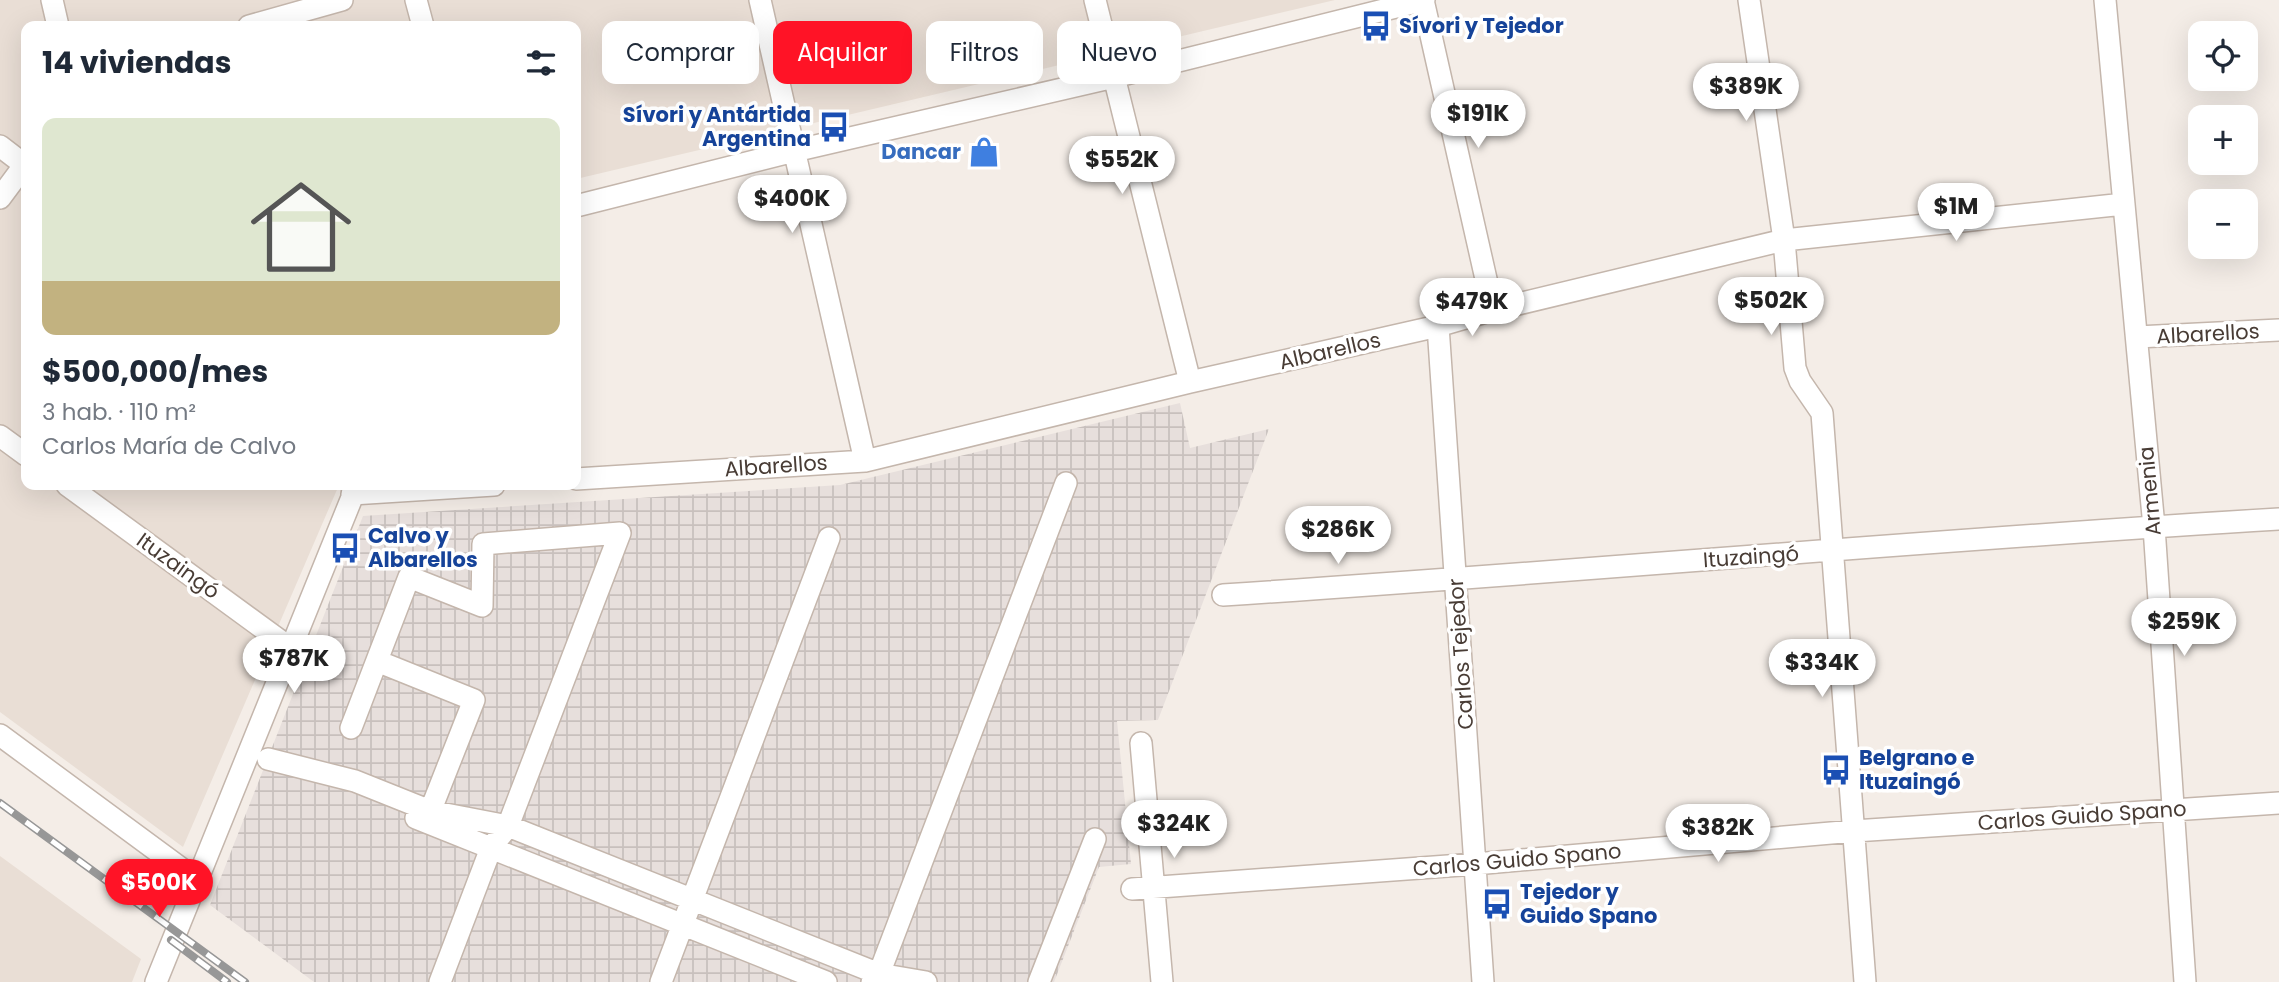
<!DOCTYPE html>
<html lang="es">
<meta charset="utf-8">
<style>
body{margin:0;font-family:Poppins,sans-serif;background:#f6f6f7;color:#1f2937;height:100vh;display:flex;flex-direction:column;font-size:26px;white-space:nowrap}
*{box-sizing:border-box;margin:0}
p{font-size:23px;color:#747a83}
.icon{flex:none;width:38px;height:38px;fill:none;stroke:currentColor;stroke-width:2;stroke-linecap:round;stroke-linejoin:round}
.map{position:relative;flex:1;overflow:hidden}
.details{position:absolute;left:21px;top:21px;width:560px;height:469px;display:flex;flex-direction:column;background:#fff;border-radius:14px;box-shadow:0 7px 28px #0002}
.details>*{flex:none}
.top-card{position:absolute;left:602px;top:21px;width:665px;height:63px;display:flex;gap:14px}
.controls{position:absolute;left:2188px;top:21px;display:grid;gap:14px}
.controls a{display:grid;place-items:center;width:70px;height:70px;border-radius:14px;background:#fff;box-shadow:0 7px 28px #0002;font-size:35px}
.price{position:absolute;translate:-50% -60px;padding:0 16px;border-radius:24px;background:#fff;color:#222;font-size:23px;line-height:46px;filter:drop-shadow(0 2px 4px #0008)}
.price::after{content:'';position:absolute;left:50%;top:42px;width:21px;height:16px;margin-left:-10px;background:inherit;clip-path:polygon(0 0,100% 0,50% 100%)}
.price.active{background:#ff1326;color:#fff}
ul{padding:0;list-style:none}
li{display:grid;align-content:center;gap:14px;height:371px;padding:0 21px}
li span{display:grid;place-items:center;height:217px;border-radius:14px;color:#555}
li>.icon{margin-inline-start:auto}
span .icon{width:126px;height:126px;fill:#fffc;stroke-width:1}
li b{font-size:30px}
h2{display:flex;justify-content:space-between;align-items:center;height:84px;padding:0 21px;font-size:30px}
.pill{padding:0 24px;border-radius:14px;background:#fff;box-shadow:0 7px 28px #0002;font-size:24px;line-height:63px}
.pill.active{background:#ff1326;color:#fff}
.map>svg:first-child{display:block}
</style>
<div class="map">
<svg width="2279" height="982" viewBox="0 0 2279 982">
<defs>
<pattern id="industrial-grid" width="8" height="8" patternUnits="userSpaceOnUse" patternTransform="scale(1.75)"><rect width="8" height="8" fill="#e7dfdc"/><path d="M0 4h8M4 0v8" fill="none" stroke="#c8c0bd"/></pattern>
</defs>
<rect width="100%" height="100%" fill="#f4ede7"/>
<path fill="#e9ded5" d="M 0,0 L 1335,0 L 576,179 L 576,26 L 26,26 L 26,485 L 339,485 L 183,847 L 0,712 Z
M 0,856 L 141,959 L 132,982 L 0,982 Z"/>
<path fill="url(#industrial-grid)" d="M 1180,403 L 1190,448 L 1269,429 L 1158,720 L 1117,721 L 1131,864 L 1099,867 L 1054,982 L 314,982 L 210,905 L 363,516 L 840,485 Z"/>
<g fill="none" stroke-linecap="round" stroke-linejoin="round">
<g stroke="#c4b6ac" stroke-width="24">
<path id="minor" d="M 52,0 L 58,26
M 416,0 L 423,26
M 760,0 L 865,461
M 1095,0 L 1190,382
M 1423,0 L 1493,310
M 1749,0 L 1784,240 L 1795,368 L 1800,381 L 1822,413 L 1865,982
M 2105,0 L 2154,527 L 2185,982
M 249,26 L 342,0
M 0,146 L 26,166
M 0,198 L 26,163
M 576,206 L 794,151 L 1114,77 L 1424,0
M 1438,326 L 1483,982
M 2137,337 L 2279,330
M 0,436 L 26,455
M 576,479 L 865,461 L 1190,382 L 1438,326 L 1493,310 L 1784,240 L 2124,204
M 67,485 L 290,648
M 352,494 L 494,485
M 1223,595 C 1575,572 1927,540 2279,519
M 377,661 L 474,700 L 426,822
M 351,728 L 409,577 L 482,606 L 483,544 L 620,533 L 508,826 L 491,848 L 440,982
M 0,735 L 198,881
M 1141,743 L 1162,982
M 268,759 L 355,781 L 430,811 L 508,826 L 879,974 L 926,982
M 416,818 L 826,982
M 1132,889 L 1475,864 L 1854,831 L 2279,803
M 156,982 L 357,485
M 661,982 L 829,538
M 872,982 L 879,974 L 1066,483
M 1039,982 L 1095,839"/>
</g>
<use href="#minor" stroke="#fff" stroke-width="21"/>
<g stroke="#979797" stroke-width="8">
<path id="rail" d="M 0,803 L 245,982
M 171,940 L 227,982"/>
</g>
<use href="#rail" stroke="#fff" stroke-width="5" stroke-dasharray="16" stroke-linecap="butt"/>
</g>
<defs>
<g id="bus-bare" transform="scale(2.415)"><path d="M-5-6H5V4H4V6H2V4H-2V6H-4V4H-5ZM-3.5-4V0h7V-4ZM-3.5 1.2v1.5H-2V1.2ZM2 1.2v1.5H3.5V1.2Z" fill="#1a4fb4" stroke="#fff" stroke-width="2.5" paint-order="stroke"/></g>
<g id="shop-bare" transform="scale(2.415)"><path d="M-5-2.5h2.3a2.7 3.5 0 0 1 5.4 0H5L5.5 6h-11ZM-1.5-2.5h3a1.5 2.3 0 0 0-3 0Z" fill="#3f7fe0" stroke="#fff" stroke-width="2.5" paint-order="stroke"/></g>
</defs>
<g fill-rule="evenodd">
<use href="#bus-bare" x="1376" y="26"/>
<use href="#bus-bare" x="834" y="127"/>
<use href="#shop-bare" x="984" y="152"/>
<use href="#bus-bare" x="345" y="548"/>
<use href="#bus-bare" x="1836" y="770"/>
<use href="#bus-bare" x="1497" y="904"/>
</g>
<g text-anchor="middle" stroke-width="7" stroke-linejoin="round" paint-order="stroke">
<g font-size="21" font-weight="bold" fill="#164399" stroke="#fff" text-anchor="start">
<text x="1399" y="33">Sívori y Tejedor</text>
<text x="811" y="122" text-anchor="end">Sívori y Antártida<tspan x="811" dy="24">Argentina</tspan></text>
<text x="368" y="543">Calvo y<tspan x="368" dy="24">Albarellos</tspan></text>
<text x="1859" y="765">Belgrano e<tspan x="1859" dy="24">Ituzaingó</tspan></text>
<text x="1520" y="899">Tejedor y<tspan x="1520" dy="24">Guido Spano</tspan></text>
</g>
<g font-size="21" font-weight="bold" fill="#366cbe" stroke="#fff" text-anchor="end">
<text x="961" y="159">Dancar</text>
</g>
<g font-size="21" fill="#483c35" stroke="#fff">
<text transform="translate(2208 334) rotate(-3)" y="7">Albarellos</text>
<text transform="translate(1330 351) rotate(-13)" y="7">Albarellos</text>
<text transform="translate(776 466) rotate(-4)" y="7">Albarellos</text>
<text transform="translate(2150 491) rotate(-95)" y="7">Armenia</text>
<text transform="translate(1751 557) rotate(-4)" y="7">Ituzaingó</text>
<text transform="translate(178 566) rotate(36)" y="7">Ituzaingó</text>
<text transform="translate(1461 654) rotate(-94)" y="7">Carlos Tejedor</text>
<text transform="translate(2082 816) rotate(-4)" y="7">Carlos Guido Spano</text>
<text transform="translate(1517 860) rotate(-5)" y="7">Carlos Guido Spano</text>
</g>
</g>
</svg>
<div class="controls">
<a><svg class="icon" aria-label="locate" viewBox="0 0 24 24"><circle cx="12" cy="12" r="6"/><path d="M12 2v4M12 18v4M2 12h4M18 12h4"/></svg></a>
<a>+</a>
<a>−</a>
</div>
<b class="price" style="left:1746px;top:123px">$389K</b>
<b class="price" style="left:1478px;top:150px">$191K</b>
<b class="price" style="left:1122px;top:196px">$552K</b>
<b class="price" style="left:792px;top:235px">$400K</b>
<b class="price" style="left:1956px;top:243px">$1M</b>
<b class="price" style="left:1771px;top:337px">$502K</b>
<b class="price" style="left:1472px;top:338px">$479K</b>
<b class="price" style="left:1338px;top:566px">$286K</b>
<b class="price" style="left:2184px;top:658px">$259K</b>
<b class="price" style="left:294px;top:695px">$787K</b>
<b class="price" style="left:1822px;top:699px">$334K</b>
<b class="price" style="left:1174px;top:860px">$324K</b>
<b class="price" style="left:1718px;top:864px">$382K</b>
<b class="price active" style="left:159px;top:919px">$500K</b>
<div class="top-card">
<a class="pill">Comprar</a>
<a class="pill active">Alquilar</a>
<a class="pill">Filtros</a>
<a class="pill">Nuevo</a>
</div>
<section class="details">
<h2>14 viviendas<svg class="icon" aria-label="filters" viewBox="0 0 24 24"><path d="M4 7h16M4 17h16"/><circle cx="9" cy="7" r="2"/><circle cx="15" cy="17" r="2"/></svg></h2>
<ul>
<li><span style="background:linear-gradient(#dfe7d0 75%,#c2b280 0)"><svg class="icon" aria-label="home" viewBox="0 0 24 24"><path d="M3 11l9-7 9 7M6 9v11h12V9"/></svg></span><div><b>$500,000/mes</b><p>3 hab. · 110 m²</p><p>Carlos María de Calvo</p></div></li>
</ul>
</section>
</div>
